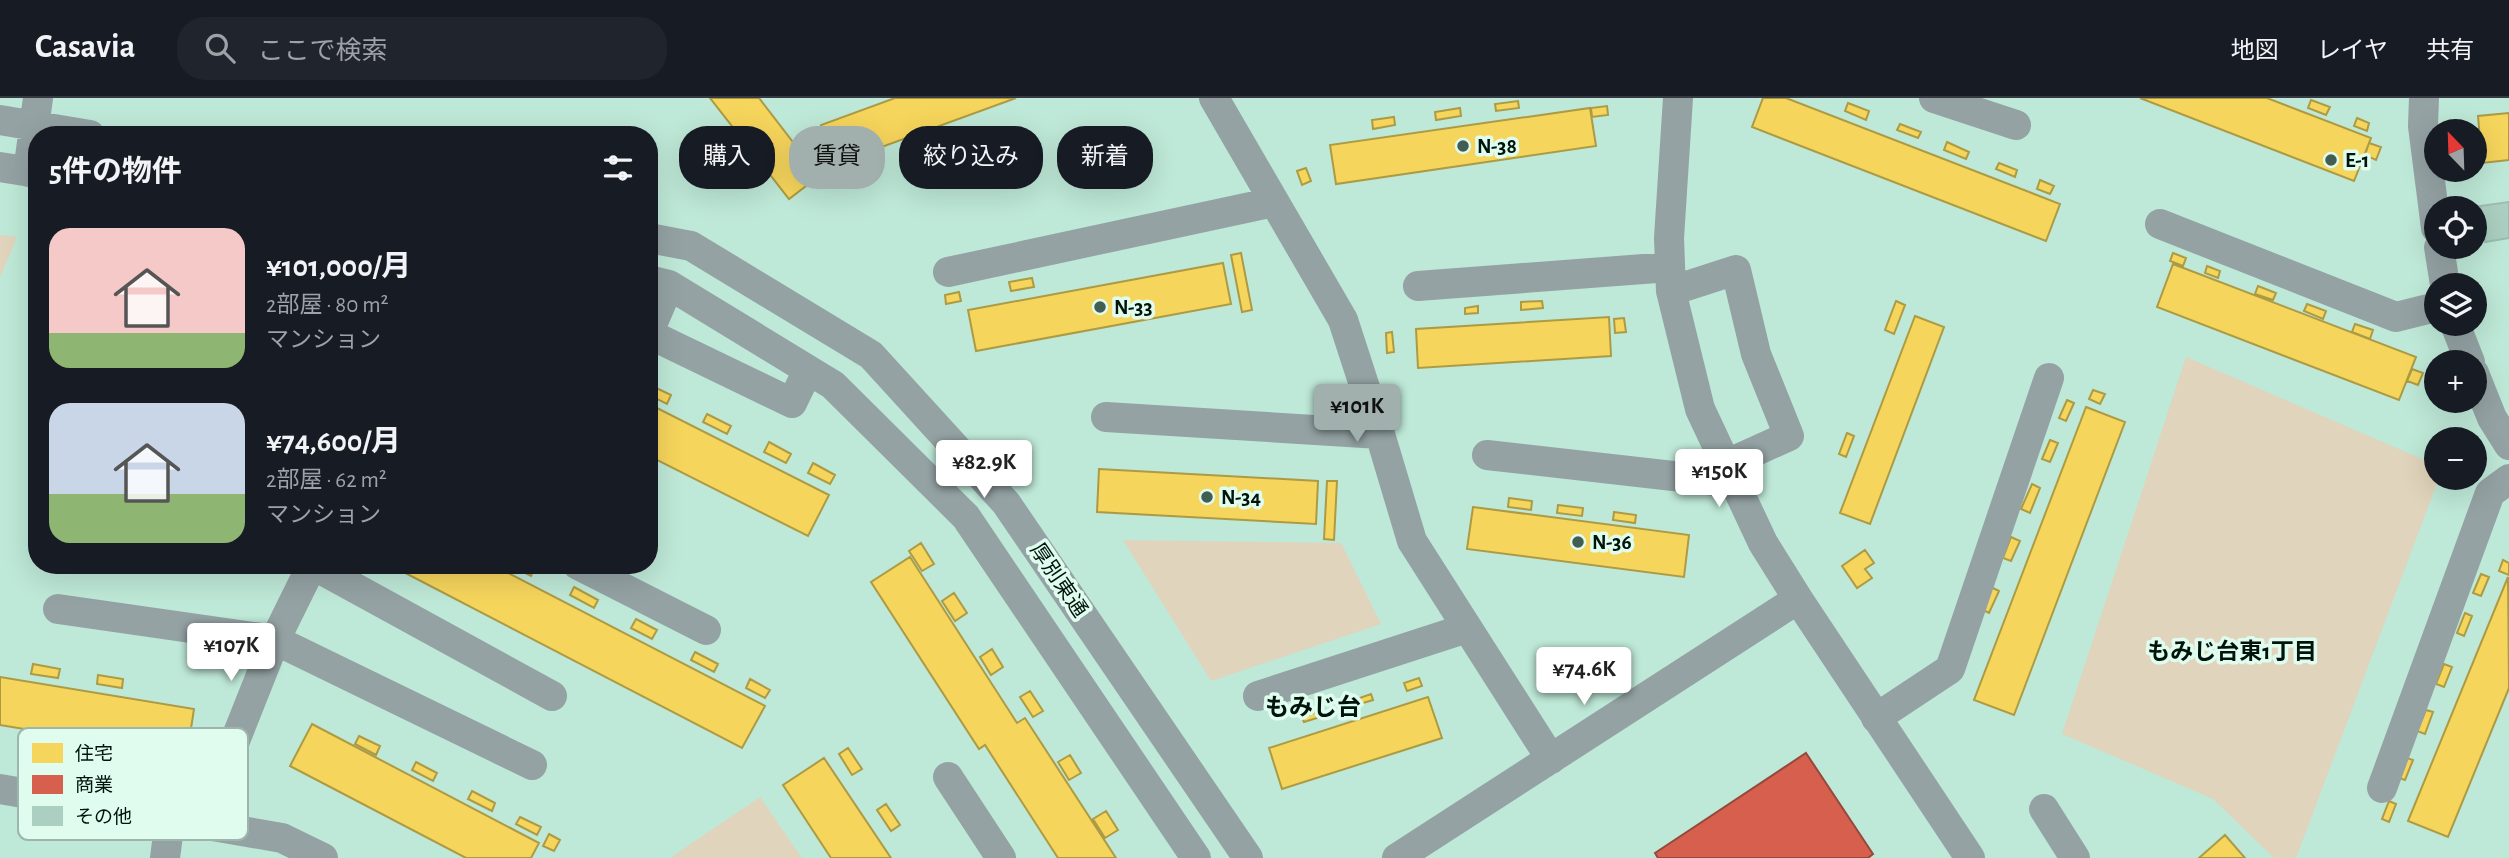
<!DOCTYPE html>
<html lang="ja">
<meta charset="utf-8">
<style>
body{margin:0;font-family:"Alegreya Sans","Noto Sans JP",sans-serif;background:#20242c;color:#f1f3f6;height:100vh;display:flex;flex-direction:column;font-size:26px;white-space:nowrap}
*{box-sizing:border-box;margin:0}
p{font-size:23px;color:#9ea1a6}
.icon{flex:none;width:38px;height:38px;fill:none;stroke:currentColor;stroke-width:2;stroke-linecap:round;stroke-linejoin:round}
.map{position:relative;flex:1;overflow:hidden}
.side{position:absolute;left:28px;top:28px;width:630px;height:448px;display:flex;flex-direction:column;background:#171b24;border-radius:28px;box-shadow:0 7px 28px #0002}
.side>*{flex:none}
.hud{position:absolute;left:679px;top:28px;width:665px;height:63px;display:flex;gap:14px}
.needle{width:46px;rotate:337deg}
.tools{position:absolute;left:2424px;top:21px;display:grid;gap:14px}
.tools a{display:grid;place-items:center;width:63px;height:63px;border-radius:50%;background:#171b24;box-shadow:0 7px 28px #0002;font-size:35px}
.price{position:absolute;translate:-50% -60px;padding:0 16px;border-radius:7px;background:#fff;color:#222;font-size:23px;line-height:46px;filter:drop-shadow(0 2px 4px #0008)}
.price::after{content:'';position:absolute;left:50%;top:42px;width:21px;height:16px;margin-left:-10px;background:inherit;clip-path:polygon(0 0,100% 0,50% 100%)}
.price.on{background:#a2b0ad;color:#111}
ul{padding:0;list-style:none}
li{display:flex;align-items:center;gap:21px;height:175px;padding:0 21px}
li span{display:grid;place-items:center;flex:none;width:196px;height:140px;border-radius:21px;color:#555}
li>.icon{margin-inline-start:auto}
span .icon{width:84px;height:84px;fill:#fffc;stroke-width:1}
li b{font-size:30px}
h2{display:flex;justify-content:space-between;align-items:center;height:84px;padding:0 21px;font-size:30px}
.tag{padding:0 24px;border-radius:28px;background:#171b24;box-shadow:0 7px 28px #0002;font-size:24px;line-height:63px}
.tag.on{background:#a2b0ad;color:#111}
header{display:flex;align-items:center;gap:42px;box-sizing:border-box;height:98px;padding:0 35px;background:#171b24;border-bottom:2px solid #363941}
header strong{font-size:33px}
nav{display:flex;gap:38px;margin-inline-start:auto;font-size:24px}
.search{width:490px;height:63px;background:#20242c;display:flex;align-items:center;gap:18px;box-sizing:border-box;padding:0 24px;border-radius:28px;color:#9ea1a6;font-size:26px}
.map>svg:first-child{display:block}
</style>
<header>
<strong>Casavia</strong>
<div class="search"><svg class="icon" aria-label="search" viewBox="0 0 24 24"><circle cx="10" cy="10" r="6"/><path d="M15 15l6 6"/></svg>ここで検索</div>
<nav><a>地図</a><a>レイヤ</a><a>共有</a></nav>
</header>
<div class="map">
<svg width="2509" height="760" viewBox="0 0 2509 760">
<rect width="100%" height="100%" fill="#bee8d7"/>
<path fill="#e1d4bc" d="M 0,137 L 17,139 L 0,180 Z
M 2186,259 L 2436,367 L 2436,380 L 2439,380 L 2296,760 L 2274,760 L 2213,701 L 2062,636 Z
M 1123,442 L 1341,445 L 1381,526 L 1211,583 Z
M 760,699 L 802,760 L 670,760 Z"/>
<path fill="#f6d55c" stroke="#ac9b44" stroke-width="2" d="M 710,0 L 759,0 L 819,78 L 789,101 Z
M 895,0 L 1016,0 L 835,66 L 821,27 Z
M 1763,0 L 1786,0 L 2060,106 L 2046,143 L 1752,29 Z
M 2140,0 L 2267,0 L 2371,40 L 2354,83 Z
M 2311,2 L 2330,9 L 2326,17 L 2308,10 Z
M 1518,3 L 1519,10 L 1496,13 L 1495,6 Z
M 1848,5 L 1869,13 L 1866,22 L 1845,13 Z
M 1607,8 L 1608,17 L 1592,19 L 1591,10 Z
M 1460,10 L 1461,18 L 1436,22 L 1435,14 Z
M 1590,10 L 1596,48 L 1336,86 L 1330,47 Z
M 2509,15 L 2509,62 L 2482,65 L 2478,18 Z
M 1394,19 L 1395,27 L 1373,31 L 1372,22 Z
M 2357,20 L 2369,25 L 2367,33 L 2354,28 Z
M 1900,26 L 1921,34 L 1918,40 L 1897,32 Z
M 1947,44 L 1969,54 L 1966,61 L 1944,52 Z
M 2369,45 L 2381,49 L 2376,62 L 2365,57 Z
M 1999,65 L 2017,72 L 2015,79 L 1996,71 Z
M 1306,70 L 1311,83 L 1302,87 L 1297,73 Z
M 2040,82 L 2054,88 L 2050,96 L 2037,91 Z
M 1241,155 L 1252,212 L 1242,214 L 1231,157 Z
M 2173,155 L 2186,160 L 2183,168 L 2170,163 Z
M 1223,165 L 1231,206 L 976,253 L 968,212 Z
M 2173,166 L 2416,259 L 2399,302 L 2157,209 Z
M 2207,168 L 2220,173 L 2218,180 L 2205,175 Z
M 1032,180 L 1034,189 L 1011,193 L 1009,184 Z
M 2258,188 L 2276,195 L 2273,202 L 2255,196 Z
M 959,194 L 961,203 L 946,206 L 945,197 Z
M 1542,203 L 1543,210 L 1521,212 L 1521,204 Z
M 1896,203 L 1905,207 L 1894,236 L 1885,232 Z
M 2307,206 L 2326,213 L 2323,221 L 2304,213 Z
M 1478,208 L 1478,215 L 1465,216 L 1465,210 Z
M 1915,218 L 1944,229 L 1870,426 L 1840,415 Z
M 1609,219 L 1611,258 L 1418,270 L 1416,231 Z
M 1624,220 L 1626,234 L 1615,235 L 1614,221 Z
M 2355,226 L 2373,232 L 2370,241 L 2352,234 Z
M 1392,234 L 1394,254 L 1387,255 L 1386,235 Z
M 2412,271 L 2423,275 L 2418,287 L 2407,283 Z
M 650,287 L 671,297 L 667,306 L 649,297 Z
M 2093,292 L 2105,296 L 2100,306 L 2089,301 Z
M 2067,302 L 2074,305 L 2066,323 L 2059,320 Z
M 649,306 L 829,397 L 808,438 L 649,358 Z
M 2086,309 L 2125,324 L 2014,617 L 1974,602 Z
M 707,316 L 731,328 L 727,336 L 703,324 Z
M 1847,335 L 1854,338 L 1846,359 L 1839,356 Z
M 2050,342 L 2058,345 L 2050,364 L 2042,361 Z
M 769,344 L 791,356 L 786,365 L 764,354 Z
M 813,365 L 835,377 L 830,386 L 808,375 Z
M 1099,371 L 1318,383 L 1316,426 L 1097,414 Z
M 1327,383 L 1337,383 L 1334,442 L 1324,441 Z
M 2032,386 L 2040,390 L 2030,415 L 2021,411 Z
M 1509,400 L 1532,403 L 1531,412 L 1508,409 Z
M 1558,407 L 1583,410 L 1582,418 L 1557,415 Z
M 1473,409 L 1689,437 L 1684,479 L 1467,451 Z
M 1614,414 L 1636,417 L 1635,425 L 1613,422 Z
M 2011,439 L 2020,443 L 2011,463 L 2003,460 Z
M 921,445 L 934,466 L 922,473 L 909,453 Z
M 1865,452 L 1874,465 L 1865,471 L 1872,480 L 1857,490 L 1842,468 Z
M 910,459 L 1017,625 L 1025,620 L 1116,760 L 1058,760 L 985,647 L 979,651 L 871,484 Z
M 2503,462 L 2509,465 L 2509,477 L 2499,473 Z
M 390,467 L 493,467 L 765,608 L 742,650 Z
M 531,467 L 535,469 L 531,478 L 511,468 Z
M 2481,476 L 2489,479 L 2481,498 L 2473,495 Z
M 2508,479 L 2509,590 L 2448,739 L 2408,723 Z
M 574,489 L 598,502 L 594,510 L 570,497 Z
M 1991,489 L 1999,493 L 1989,515 L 1981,511 Z
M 954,495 L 967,515 L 955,523 L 942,503 Z
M 2465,515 L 2472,518 L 2464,538 L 2457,535 Z
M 636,521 L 657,532 L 652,541 L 631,530 Z
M 992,551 L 1003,569 L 991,577 L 980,559 Z
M 695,554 L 718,566 L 714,574 L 691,562 Z
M 33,566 L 60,571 L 58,580 L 31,576 Z
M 2444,566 L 2452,569 L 2444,589 L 2436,586 Z
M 98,577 L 123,581 L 122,590 L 97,586 Z
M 0,579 L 194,611 L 190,637 L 173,634 L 169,655 L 0,627 Z
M 1419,580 L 1422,588 L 1407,593 L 1404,585 Z
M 750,581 L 770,592 L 765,600 L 746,590 Z
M 1030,593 L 1043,613 L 1033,619 L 1020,599 Z
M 1371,596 L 1373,602 L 1353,608 L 1351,603 Z
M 1428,599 L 1442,640 L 1282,691 L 1269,650 Z
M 2426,612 L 2433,614 L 2425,636 L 2417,633 Z
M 1318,614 L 1320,619 L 1304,624 L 1302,619 Z
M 312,626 L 539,745 L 531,760 L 466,760 L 290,668 Z
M 359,638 L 380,648 L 376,657 L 355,646 Z
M 848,650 L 862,671 L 852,677 L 839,656 Z
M 1070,657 L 1081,675 L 1069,682 L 1058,664 Z
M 824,660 L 891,760 L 831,760 L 783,687 Z
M 2407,660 L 2413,662 L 2405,682 L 2399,680 Z
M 416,664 L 437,675 L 433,683 L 412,672 Z
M 472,693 L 495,705 L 492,713 L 468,701 Z
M 2389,703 L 2396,706 L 2389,724 L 2382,721 Z
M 886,706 L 900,727 L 891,733 L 877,712 Z
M 1106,713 L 1118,732 L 1105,740 L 1093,721 Z
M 520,719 L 541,729 L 537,737 L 516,726 Z
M 549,736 L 560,742 L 554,753 L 543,748 Z
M 2225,737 L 2245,760 L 2199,760 Z"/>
<path fill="#d6604d" stroke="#96493a" stroke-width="2" d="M 1806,655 L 1873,756 L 1868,760 L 1658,760 L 1655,755 Z"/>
<path fill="#abcfc0" stroke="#9cbdb0" stroke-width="2" d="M 2509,104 L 2509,140 L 2485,144 L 2480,108 Z"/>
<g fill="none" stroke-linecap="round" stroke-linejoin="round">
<path stroke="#94a2a4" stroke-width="30" d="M 1214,0 L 1343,222 L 1380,336 L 1412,443 L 1551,661
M 1678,0 L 1669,140 L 1671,193 L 1700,311 L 1763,445 L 1798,501 L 1970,760
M 1934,0 L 2016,27
M 2424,0 L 2423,28 L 2436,130
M 0,22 L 90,37
M 0,69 L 37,75
M 28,74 L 38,0
M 2160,126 L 2396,219 L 2436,209
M 649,140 L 691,148 L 871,257 L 1006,405 L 1248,760
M 2439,149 L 2445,187
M 948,174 L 1274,104
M 649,182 L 669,187 L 833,287 L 966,419 L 1196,760
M 1418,188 L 1670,169
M 1671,193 L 1736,172 L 1756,256 L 1789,338 L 1727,366
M 2455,226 L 2470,264
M 649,234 L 669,187
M 649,236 L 792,305 L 808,272
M 2474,275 L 2492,320 L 2509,347
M 1106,319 L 1380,336
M 1487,357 L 1735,385
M 313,467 L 552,598
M 578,467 L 706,532
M 58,511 L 275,542 L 532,667
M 1258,598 L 1467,530
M 1876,620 L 1950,571 L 2049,280
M 948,679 L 1001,760
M 2382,690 L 2490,395 L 2509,381
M 0,691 L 282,740 L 323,760
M 2044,711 L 2075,760
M 202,726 L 275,542 L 312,467
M 165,760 L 170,721
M 1397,760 L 1798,501"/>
</g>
<g fill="#425e53" stroke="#dffcef" stroke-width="2.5">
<circle cx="1463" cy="48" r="7"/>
<circle cx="2331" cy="62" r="7"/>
<circle cx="1100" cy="209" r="7"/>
<circle cx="1207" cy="399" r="7"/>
<circle cx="1578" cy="444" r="7"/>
</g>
<g text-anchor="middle" stroke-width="7" stroke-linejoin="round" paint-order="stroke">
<g font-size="21" font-weight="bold" fill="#00140c" stroke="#dffcef" text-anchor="start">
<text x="1477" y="55">N-38</text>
<text x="2345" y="69">E-1</text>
<text x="1114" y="216">N-33</text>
<text x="1221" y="406">N-34</text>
<text x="1592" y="451">N-36</text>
</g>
<g font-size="21" fill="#00140c" stroke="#dffcef">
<text transform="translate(1059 482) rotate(56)" y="7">厚別東通</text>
</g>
<g font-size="23" font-weight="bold" fill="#00140c" stroke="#dffcef">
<text x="2232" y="561">もみじ台東1丁目</text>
</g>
<g font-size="24" font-weight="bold" fill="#00140c" stroke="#dffcef">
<text x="1313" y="617">もみじ台</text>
</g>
</g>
<rect x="18" y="630" width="230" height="112" rx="10" fill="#dffcef" stroke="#9cb6ab" stroke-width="2"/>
<rect x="32" y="645" width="31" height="20" fill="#f6d55c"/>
<rect x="32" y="677" width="31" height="19" fill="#d6604d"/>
<rect x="32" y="708" width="31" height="20" fill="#abcfc0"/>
<g font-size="19" fill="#00140c">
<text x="75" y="662">住宅</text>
<text x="75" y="693">商業</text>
<text x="75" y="725">その他</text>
</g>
</svg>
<div class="tools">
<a><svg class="needle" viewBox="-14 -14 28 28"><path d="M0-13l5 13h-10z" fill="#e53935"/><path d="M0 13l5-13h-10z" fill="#9ea1a6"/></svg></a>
<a><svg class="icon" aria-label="locate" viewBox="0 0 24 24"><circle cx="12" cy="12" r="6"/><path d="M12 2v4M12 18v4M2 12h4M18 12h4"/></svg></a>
<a><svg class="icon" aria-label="layers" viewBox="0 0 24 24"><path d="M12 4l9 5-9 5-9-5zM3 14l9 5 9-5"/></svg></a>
<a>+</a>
<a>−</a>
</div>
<b class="price on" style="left:1357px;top:346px">¥101K</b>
<b class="price" style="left:984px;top:402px">¥82.9K</b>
<b class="price" style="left:1719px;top:411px">¥150K</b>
<b class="price" style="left:231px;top:585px">¥107K</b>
<b class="price" style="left:1584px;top:609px">¥74.6K</b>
<div class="hud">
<a class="tag">購入</a>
<a class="tag on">賃貸</a>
<a class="tag">絞り込み</a>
<a class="tag">新着</a>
</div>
<section class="side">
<h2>5件の物件<svg class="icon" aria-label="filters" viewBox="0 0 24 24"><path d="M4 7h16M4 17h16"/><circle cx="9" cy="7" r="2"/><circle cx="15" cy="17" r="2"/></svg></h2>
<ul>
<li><span style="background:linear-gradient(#f6c9c9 75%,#8fb573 0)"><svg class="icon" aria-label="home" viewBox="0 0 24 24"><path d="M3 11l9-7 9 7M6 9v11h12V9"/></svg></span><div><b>¥101,000/月</b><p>2部屋 · 80 m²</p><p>マンション</p></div></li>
<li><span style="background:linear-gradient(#c9d6e8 65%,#8fb573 0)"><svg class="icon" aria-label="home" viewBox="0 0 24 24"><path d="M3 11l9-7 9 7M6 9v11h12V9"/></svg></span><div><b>¥74,600/月</b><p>2部屋 · 62 m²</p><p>マンション</p></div></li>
</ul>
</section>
</div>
